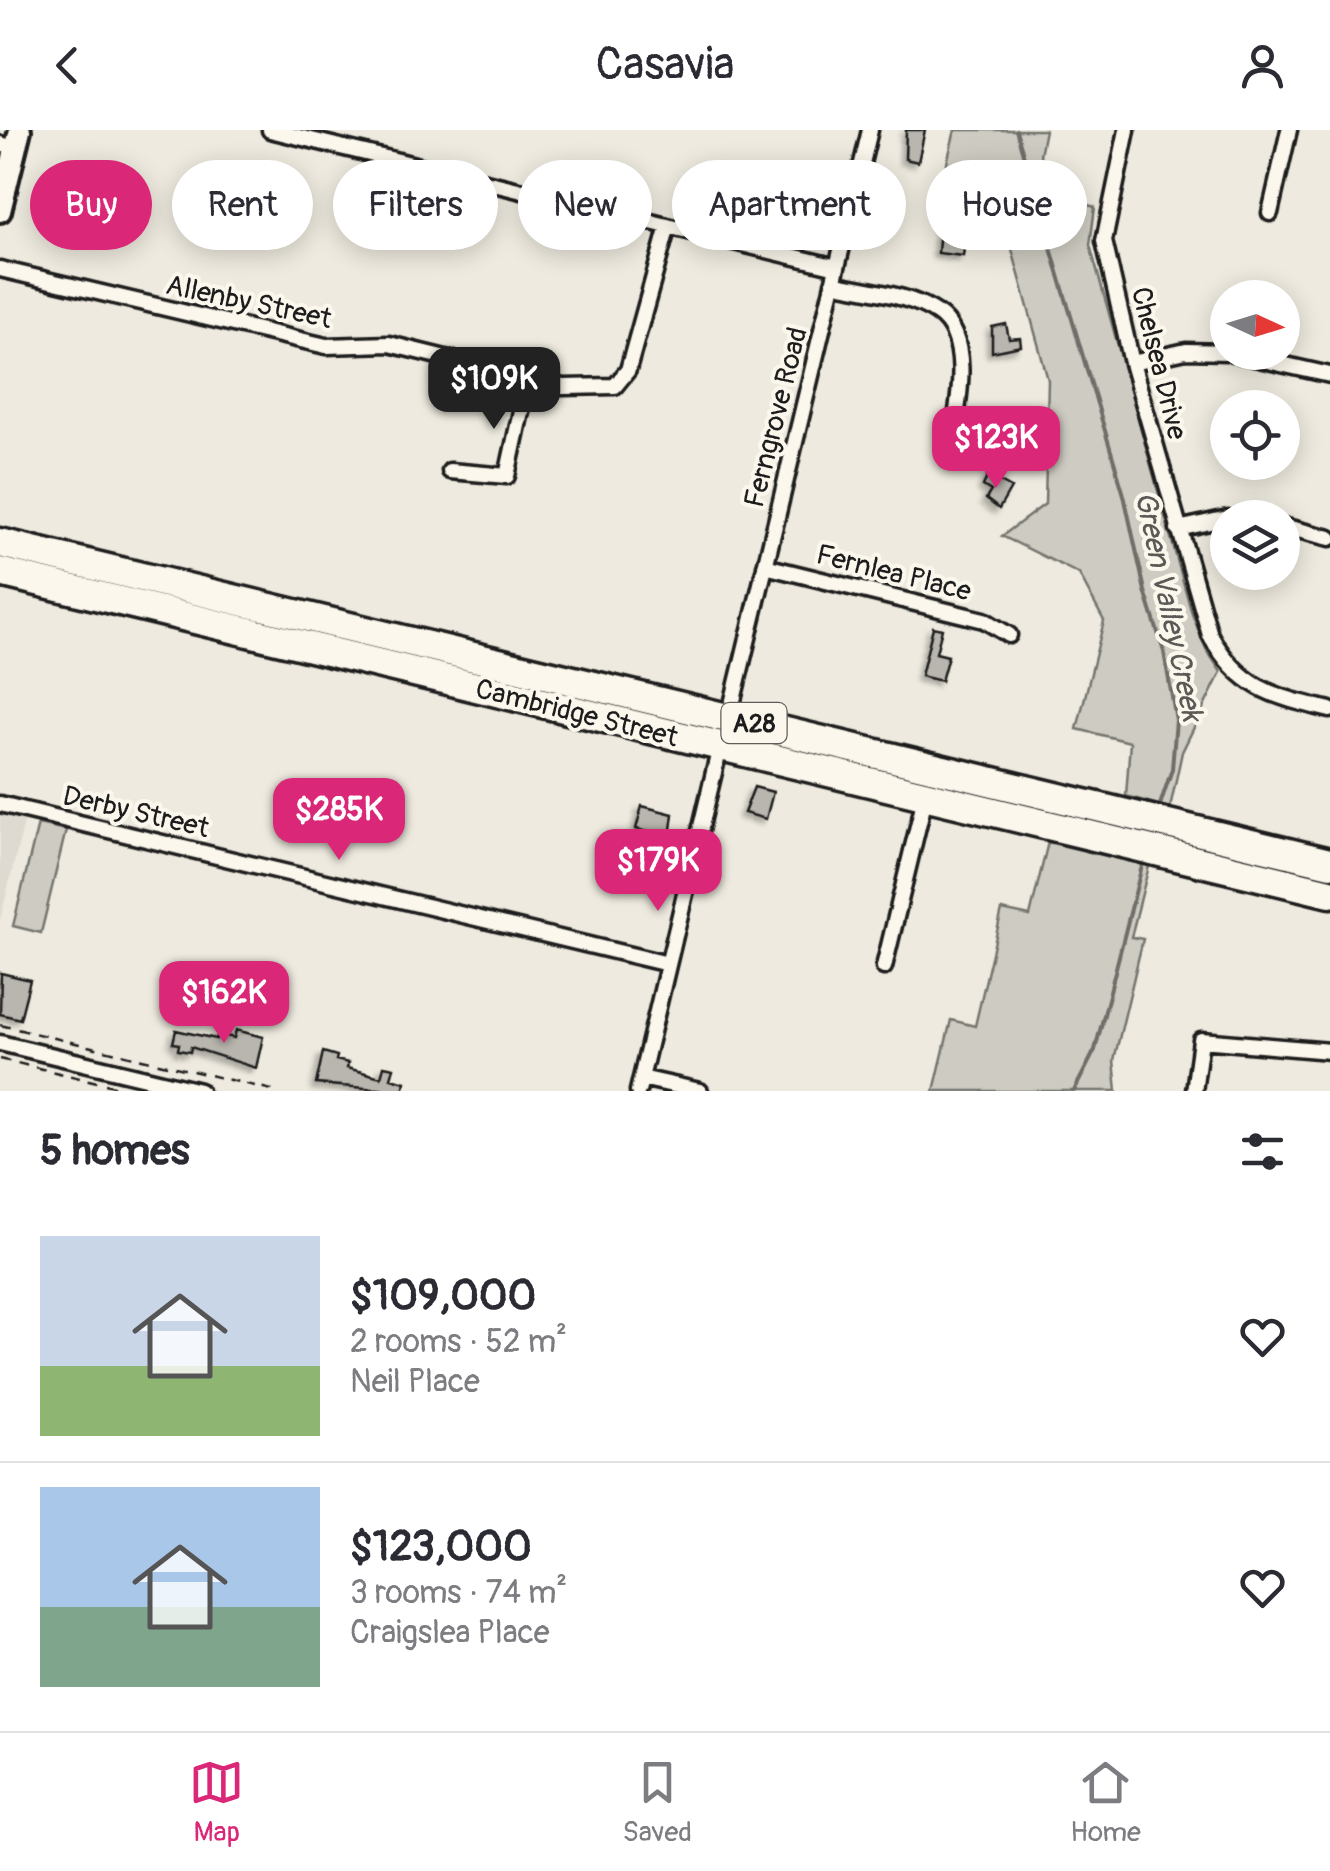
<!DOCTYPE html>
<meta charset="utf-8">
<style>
body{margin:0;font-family:Pangolin,sans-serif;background:#f2f2f3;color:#2b2b33;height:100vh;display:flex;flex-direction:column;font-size:38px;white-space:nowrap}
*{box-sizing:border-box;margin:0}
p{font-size:32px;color:#7c7c81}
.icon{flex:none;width:55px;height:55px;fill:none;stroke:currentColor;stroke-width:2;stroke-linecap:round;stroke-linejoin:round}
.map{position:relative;height:961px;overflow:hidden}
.side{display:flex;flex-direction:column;background:#fff;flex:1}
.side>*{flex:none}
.guide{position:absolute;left:30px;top:30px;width:1270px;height:90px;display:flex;gap:20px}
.needle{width:65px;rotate:94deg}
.tools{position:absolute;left:1210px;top:150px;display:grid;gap:20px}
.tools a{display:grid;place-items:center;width:90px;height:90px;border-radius:50%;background:#fff;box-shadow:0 5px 25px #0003;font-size:50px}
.price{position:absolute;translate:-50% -85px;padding:0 22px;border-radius:20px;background:#db2777;color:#fff;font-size:32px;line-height:65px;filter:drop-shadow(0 2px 5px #0008)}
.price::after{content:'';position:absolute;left:50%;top:60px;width:30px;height:22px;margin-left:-15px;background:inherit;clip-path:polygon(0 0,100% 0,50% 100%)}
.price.active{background:#222;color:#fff}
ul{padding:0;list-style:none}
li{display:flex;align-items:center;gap:30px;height:250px;padding:0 40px}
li+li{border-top:2px solid #e1e1e2}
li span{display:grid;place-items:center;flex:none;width:280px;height:200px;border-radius:0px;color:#555}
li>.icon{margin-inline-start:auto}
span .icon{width:120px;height:120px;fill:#fffc;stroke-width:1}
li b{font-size:42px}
h2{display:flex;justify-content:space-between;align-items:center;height:120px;padding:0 40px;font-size:42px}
.tag{padding:0 35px;border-radius:45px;background:#fff;box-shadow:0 5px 25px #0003;font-size:35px;line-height:90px}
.tag.active{background:#db2777;color:#fff}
header{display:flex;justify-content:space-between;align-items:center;height:130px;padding:0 40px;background:#fff;font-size:45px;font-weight:600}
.dock{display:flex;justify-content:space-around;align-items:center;height:140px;border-top:2px solid #e1e1e2;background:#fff;font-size:28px;color:#7c7c81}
.dock a{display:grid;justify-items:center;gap:5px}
.dock .active{color:#db2777}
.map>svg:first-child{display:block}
</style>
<header><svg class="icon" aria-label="back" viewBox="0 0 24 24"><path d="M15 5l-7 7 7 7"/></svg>Casavia<svg class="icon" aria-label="person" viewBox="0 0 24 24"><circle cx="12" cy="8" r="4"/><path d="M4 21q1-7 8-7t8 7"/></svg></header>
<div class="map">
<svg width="1330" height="961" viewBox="0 0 1330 961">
<defs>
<filter id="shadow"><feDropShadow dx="-4.5" dy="4.5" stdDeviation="2.5" flood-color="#0004"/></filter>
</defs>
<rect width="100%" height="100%" fill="#eeeadf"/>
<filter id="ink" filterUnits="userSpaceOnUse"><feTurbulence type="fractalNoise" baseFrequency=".01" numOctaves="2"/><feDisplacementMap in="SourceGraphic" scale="20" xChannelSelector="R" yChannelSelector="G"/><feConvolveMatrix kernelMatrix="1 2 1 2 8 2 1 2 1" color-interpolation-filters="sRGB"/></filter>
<g filter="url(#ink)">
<path fill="#dedad1" d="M 0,674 L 27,681 L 0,790 Z"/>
<path fill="#ceccc2" stroke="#75746f" stroke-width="2.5" d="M 955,0 L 1045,0 L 1040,25 L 1052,65 L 1095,77 L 1090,115 L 1192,484 L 1206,519 L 1221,542 L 1182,622 L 1170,678 L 1126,666 L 1130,612 L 1077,599 L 1104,491 L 1079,444 L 1002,406 L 1045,374 L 1048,250 L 1007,101 L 934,86 Z
M 38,694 L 66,700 L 41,803 L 13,796 Z
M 1048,712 L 1149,736 L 1131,807 L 1143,809 L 1114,930 L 1117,961 L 934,961 L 951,890 L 975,896 L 1002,780 L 1030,786 Z"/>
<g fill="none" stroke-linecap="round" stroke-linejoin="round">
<path stroke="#6f6d69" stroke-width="4" d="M 1016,0 L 1124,365 L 1145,461 L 1164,522 L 1176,590 L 1172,639 L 1158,681
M 1074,961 L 1095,920 L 1144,728"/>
</g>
<path fill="#b9b6af" stroke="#1c1c1c" stroke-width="2.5" filter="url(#shadow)" d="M 906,0 L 925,0 L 918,32 L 905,29 Z
M 940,98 L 958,100 L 957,111 L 965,112 L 963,126 L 938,123 Z
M 1006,194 L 1009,209 L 1020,208 L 1021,216 L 992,222 L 992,197 Z
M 988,345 L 1011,358 L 999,379 L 986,369 L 991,361 L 983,356 Z
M 933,497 L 942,499 L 936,523 L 948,526 L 941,551 L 921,546 Z
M 754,657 L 773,662 L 766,689 L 744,683 Z
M 642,676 L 673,684 L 670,707 L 636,699 Z
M 1,843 L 30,850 L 20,889 L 0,884 Z
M 176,900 L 216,909 L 218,904 L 234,908 L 236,900 L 263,907 L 256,938 L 191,917 L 190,922 L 178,920 L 179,914 L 173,913 Z
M 323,922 L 337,926 L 336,930 L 348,933 L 347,938 L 381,947 L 384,936 L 394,938 L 391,948 L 405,952 L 403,961 L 316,954 Z"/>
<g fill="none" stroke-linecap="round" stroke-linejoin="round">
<g stroke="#1c1c1c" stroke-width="21">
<path id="street" d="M 270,0 L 837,137
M 1127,0 L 1104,111 L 1132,233 L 1210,505 C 1240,559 1273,566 1330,580
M 0,14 L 15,18
M 1270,83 L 1289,0
M 0,139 L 326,216 L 389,214 L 563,257 L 615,256 L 628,240 L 668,96
M 833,153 C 865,161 910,164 937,183 C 978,210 954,291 949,330
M 1228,222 L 1330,245
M 1132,233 L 1186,221 L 1228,222
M 450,341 L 507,346 L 528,249
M 1282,396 L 1330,408
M 1178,399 L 1228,388
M 765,436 L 984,490 L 1009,505
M 729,587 L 870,0
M 0,674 L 668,834
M 884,837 L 925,667
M 0,913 L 200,961
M 641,948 L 700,961
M 638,961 L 720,617
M 1194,961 L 1201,910 L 1330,921"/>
</g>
<g stroke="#1c1c1c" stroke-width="28">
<path id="secondary" d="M 0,81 L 20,0"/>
</g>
<g stroke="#1c1c1c" stroke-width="35">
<path id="highway" d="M 0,413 L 1330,733
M 0,442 L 1330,763"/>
</g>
<path stroke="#1c1c1c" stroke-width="2.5" stroke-dasharray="10 8" stroke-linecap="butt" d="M 968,305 L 1046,327
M 0,895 L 276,961
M 0,929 L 135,961"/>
<use href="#street" stroke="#fbf7ec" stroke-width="14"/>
<use href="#secondary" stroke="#fbf7ec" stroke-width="20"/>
<use href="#highway" stroke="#fbf7ec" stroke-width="28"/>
</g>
</g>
<g text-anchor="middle" stroke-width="8" stroke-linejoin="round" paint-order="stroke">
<rect fill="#fbf7ec" stroke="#5f5e5a" stroke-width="2.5" x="721.5" y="573" width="65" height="40" rx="8"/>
<g font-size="25" font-weight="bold" fill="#1c1c1c">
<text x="754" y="602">A28</text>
</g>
<g font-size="28" fill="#1c1c1c" stroke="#fbf7ec">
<text transform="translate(249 171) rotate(12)" y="10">Allenby Street</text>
<text transform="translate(1160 233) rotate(76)" y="10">Chelsea Drive</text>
<text transform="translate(775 287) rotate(-76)" y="10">Ferngrove Road</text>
<text transform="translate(894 442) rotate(14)" y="10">Fernlea Place</text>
<text transform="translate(577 582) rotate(14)" y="10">Cambridge Street</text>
<text transform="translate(136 681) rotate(13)" y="10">Derby Street</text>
</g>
<g font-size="30" font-style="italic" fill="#5a5956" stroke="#fbf7ec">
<text transform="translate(1169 476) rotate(78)" y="10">Green Valley Creek</text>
</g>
</g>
</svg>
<div class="tools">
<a><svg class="needle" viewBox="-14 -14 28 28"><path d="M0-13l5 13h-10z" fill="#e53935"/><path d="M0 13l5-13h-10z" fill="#7c7c81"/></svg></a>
<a><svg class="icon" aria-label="locate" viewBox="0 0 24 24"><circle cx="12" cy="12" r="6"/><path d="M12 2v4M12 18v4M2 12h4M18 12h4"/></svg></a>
<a><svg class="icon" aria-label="layers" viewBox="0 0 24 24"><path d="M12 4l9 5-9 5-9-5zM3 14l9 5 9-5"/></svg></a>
</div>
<b class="price active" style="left:494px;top:302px">$109K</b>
<b class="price" style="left:996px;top:361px">$123K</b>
<b class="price" style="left:339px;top:733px">$285K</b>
<b class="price" style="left:658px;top:784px">$179K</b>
<b class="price" style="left:224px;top:916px">$162K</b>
<div class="guide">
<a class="tag active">Buy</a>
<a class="tag">Rent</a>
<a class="tag">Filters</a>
<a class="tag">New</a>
<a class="tag">Apartment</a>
<a class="tag">House</a>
</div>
</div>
<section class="side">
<h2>5 homes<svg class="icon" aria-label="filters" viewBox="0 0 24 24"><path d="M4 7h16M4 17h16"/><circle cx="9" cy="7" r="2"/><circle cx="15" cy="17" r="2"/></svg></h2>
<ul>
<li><span style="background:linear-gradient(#c9d6e8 65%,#8fb573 0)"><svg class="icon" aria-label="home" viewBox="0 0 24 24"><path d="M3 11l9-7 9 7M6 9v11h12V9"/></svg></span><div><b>$109,000</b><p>2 rooms · 52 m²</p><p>Neil Place</p></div><svg class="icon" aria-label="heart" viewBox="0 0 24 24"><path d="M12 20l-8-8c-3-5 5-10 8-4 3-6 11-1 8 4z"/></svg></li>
<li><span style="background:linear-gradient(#a9c7e8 60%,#7fa58c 0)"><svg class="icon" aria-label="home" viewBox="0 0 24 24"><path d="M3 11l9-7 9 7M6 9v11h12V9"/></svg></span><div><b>$123,000</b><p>3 rooms · 74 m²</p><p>Craigslea Place</p></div><svg class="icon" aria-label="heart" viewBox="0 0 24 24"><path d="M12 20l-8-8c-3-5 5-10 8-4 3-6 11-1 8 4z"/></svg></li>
</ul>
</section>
<nav class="dock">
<a class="active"><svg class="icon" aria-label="map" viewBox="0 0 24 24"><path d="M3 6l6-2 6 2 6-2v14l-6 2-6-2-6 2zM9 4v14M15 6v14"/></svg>Map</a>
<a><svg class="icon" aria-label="saved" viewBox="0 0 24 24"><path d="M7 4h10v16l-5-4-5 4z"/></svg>Saved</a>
<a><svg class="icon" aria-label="home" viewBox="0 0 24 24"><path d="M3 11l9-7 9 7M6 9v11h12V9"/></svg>Home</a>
</nav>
